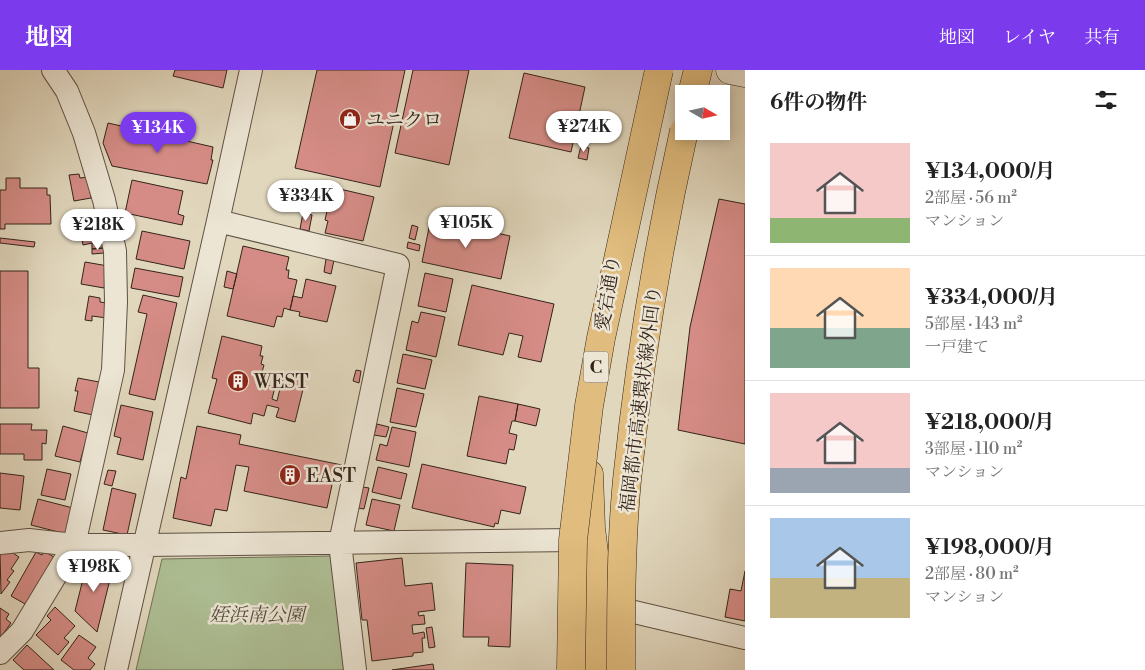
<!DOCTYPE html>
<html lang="ja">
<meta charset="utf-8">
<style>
body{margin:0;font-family:"Libre Bodoni","Noto Serif JP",serif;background:#f6f6f6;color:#222;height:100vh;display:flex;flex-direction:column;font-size:19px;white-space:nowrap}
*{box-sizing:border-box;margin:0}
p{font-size:16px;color:#767676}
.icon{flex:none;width:28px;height:28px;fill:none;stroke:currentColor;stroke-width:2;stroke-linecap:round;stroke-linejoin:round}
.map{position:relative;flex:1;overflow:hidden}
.sheet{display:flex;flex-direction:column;background:#fff;width:400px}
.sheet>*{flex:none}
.needle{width:32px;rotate:99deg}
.buttons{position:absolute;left:675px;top:15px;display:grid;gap:10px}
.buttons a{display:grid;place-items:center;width:55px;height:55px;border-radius:0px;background:#fff;box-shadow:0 2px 12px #0003;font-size:25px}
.price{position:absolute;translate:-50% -42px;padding:0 11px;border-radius:18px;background:#fff;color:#222;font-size:16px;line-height:32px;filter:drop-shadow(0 1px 2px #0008)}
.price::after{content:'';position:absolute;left:50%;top:30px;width:15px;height:11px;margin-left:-8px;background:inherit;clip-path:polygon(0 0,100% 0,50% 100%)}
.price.selected{background:#7c3aed;color:#fff}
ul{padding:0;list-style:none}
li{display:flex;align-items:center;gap:15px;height:125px;padding:0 25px}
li+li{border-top:1px solid #e0e0e0}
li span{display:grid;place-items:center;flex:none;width:140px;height:100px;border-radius:0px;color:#555}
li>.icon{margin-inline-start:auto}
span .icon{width:60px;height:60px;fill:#fffc;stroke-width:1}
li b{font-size:21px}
h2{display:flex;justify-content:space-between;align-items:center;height:60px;padding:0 25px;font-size:21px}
header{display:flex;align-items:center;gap:30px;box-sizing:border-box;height:70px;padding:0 25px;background:#7c3aed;color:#fff}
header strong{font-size:24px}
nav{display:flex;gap:28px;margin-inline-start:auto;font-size:18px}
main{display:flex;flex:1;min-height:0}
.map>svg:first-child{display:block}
</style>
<header>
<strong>地図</strong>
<nav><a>地図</a><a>レイヤ</a><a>共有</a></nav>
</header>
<main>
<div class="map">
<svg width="745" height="600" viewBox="0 0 745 600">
<rect width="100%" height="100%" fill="#e1d7bd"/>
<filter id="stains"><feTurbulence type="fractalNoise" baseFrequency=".004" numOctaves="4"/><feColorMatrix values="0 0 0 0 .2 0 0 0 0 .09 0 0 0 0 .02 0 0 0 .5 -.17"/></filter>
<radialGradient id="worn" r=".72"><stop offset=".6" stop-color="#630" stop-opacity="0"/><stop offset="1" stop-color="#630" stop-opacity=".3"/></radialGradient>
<path fill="#aebf95" stroke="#717258" d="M 332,486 L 350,600 L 136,600 L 162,489 Z"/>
<path fill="#d58c86" stroke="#34241a" d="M 175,0 L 227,0 L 223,18 L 173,6 Z
M 317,0 L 405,0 L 380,117 L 295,98 Z
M 413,0 L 469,0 L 449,95 L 395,83 Z
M 524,3 L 585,17 L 571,82 L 509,68 Z
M 108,53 L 213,77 L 211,90 L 213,90 L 207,114 L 112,96 L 103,73 Z
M 585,54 L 593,56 L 592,63 L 583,62 Z
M 581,76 L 589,78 L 587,90 L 578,88 Z
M 79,104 L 80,108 L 88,107 L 91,128 L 74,131 L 69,105 Z
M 6,108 L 20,108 L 20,118 L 47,118 L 47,125 L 50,125 L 51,154 L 5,154 L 5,159 L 0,159 L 0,120 L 6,120 Z
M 132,110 L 183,121 L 178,144 L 184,146 L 182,155 L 125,143 Z
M 340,119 L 374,127 L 363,171 L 325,163 L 328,151 L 325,150 L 330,127 L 337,128 Z
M 719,129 L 745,134 L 745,374 L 678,360 L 690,257 Z
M 309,132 L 315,133 L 313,141 L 307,140 Z
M 97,140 L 103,178 L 92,179 L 92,173 L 83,175 L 81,164 L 79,164 L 75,143 Z
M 303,143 L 312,145 L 309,161 L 300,159 Z
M 431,148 L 510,166 L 501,209 L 422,192 Z
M 412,155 L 418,157 L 415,170 L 409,168 Z
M 142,161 L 190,171 L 184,199 L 136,189 Z
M 0,168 L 35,172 L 34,177 L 0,173 Z
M 408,172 L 420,175 L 419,181 L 407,178 Z
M 243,176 L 289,187 L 286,200 L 289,200 L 288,208 L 297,210 L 290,240 L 284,238 L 282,247 L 277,246 L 274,257 L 227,246 Z
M 103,178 L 104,183 L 92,184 L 92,179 Z
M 326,189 L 334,190 L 331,204 L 324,202 Z
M 85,192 L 108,196 L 104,218 L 81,214 Z
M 135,198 L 183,207 L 179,227 L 131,218 Z
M 0,201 L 28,201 L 28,298 L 39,298 L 39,338 L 0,338 Z
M 227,201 L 237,204 L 233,219 L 224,217 Z
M 425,203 L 453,209 L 446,242 L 418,236 Z
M 306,209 L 336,216 L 327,252 L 299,246 L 300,242 L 290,240 L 293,226 L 302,228 Z
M 472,215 L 554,234 L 541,292 L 518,287 L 523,266 L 509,263 L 503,285 L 458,275 Z
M 143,225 L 177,233 L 155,330 L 129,324 L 147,244 L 138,242 Z
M 89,226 L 100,228 L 100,232 L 108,233 L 107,248 L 92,246 L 92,251 L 85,250 Z
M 421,242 L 445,247 L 436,287 L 406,280 L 412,251 L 418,253 Z
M 222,266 L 262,276 L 260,286 L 263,286 L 261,294 L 264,295 L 259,313 L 275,317 L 272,329 L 277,331 L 283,306 L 288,307 L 289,302 L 306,307 L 295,352 L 276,347 L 279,338 L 267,335 L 264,346 L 253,343 L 251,354 L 208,343 L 217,309 L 212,308 Z
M 403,284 L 432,290 L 425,319 L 397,313 Z
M 356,300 L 361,301 L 359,313 L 353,311 Z
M 78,308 L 99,312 L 93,345 L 74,341 L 78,321 L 75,321 Z
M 397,318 L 424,324 L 416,357 L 390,352 Z
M 479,326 L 518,334 L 515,351 L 512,351 L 509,363 L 517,365 L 514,380 L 509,379 L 506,394 L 467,386 Z
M 518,334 L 540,339 L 536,356 L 515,351 Z
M 121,335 L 153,342 L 143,390 L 117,384 L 121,368 L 114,366 Z
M 0,354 L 32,354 L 31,360 L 47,360 L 46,374 L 42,373 L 42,390 L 24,390 L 24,384 L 0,384 Z
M 377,354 L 389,357 L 386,367 L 374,365 Z
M 63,356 L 88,363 L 80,392 L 55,386 Z
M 197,356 L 241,365 L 239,374 L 342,395 L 340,402 L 335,401 L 327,438 L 244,421 L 249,397 L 236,395 L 227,441 L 215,439 L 211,456 L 173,448 L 181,407 L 186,409 Z
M 392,357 L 416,362 L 409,397 L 376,390 L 380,374 L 387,376 Z
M 422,394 L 526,417 L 520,444 L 501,440 L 498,454 L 495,453 L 494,457 L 412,438 Z
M 378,397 L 407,404 L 401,429 L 372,422 Z
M 47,399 L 71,404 L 65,430 L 41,425 Z
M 108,400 L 116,401 L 112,416 L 104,414 Z
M 0,403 L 24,406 L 20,440 L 0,438 Z
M 363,417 L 369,418 L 364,439 L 357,438 Z
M 112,418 L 136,424 L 127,465 L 103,460 Z
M 38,429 L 73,438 L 66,464 L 31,455 Z
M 372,429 L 400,435 L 394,461 L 366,455 Z
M 4,477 L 19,487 L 11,499 L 14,501 L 7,510 L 10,512 L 1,524 L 0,483 Z
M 44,481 L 57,489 L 27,535 L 11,526 L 36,482 L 42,485 Z
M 402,488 L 405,516 L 432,513 L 435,540 L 418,542 L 419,546 L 424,545 L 425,554 L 412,555 L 413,564 L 424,562 L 425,568 L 422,568 L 423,582 L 413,583 L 413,586 L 372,591 L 367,550 L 362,550 L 356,493 Z
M 86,491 L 113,497 L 97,562 L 75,541 L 86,497 L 84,496 Z
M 466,493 L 513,495 L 510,577 L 488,576 L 489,567 L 463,567 Z
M 745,501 L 745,551 L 725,547 L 730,519 L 741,521 Z
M 55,537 L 75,556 L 64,568 L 69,572 L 58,585 L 36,565 L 51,550 L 47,546 Z
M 0,538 L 9,544 L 6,549 L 11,553 L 0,568 Z
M 432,557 L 435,577 L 429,578 L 426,558 Z
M 79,565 L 96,577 L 88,588 L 95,594 L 90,600 L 74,600 L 61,590 Z
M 27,575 L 54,600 L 24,600 L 13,590 Z
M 433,594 L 434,600 L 392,600 Z"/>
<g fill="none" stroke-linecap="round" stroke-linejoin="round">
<g stroke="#5f5143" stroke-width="24">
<path id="street" d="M 218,151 L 398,195 L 340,473 L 355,600
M 0,473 L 29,470 L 74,475 L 145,475 L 577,470
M 617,538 L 745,568
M 0,583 L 22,561 L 74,475 L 113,300 L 116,232 L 115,181 L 104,130 L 84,63 L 67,21 L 53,0
M 116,600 L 218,151 L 251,0"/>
</g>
<g stroke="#34241a" stroke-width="29">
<path id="secondary" d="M 730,0 L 745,3"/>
</g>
<g stroke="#34241a" stroke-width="29">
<path id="highway" d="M 692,24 L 698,0
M 589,404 L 591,458 L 594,483 L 593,600"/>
</g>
<use href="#street" stroke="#ece5d4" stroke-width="22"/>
<use href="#secondary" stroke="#ece5d4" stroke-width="28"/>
<use href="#highway" stroke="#e0bc7e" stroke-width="28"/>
<g stroke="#34241a" stroke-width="29" stroke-linecap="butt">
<path id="highway-bridge" d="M 571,600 L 573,470 L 589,336 L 601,268 L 659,0
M 621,600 C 621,538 621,472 627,410 C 639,293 658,176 684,61"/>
</g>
<use href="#highway-bridge" stroke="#e0bc7e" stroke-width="28"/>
</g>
<defs>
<g id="shop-disc" transform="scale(1.125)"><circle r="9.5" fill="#8f2418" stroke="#ece5d4"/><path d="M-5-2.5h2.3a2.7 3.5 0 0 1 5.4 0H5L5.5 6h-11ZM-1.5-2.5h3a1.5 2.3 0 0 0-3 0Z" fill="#fff"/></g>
<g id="building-disc" transform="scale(1.125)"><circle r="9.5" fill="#8f2418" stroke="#ece5d4"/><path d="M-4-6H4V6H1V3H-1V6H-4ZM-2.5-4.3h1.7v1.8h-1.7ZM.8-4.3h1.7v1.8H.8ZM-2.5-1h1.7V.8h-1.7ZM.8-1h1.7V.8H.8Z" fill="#fff"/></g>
</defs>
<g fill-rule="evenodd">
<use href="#shop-disc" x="350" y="49"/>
<use href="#building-disc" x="238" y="311"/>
<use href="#building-disc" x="290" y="405"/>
</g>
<g text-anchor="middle" stroke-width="5" stroke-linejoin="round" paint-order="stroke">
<rect fill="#ece5d4" stroke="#6b5e52" stroke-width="1" x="583.5" y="281.5" width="25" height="31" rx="4"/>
<g font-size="18" font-weight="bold" fill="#34241a">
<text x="596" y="303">C</text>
</g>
<g font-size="19" fill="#34241a" stroke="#ece5d4" text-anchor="start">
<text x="366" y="56">ユニクロ</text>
<text x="254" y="318">WEST</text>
<text x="306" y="412">EAST</text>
</g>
<g font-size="19" fill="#34241a" stroke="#ece5d4">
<text transform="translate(607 223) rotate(-81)" y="7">愛宕通り</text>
<text transform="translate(640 329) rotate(-83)" y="7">福岡都市高速環状線外回り</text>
</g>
<g font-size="19" font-style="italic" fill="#524b39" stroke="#ece5d4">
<text x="257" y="551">姪浜南公園</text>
</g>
</g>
<rect width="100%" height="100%" filter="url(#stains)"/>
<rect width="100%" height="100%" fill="url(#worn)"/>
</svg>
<div class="buttons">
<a><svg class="needle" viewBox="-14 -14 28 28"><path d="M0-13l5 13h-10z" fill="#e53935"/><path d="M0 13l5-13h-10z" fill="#767676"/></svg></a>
</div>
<b class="price" style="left:584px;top:83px">¥274K</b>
<b class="price selected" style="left:158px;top:84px">¥134K</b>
<b class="price" style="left:306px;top:152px">¥334K</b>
<b class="price" style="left:466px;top:179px">¥105K</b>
<b class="price" style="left:98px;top:181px">¥218K</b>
<b class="price" style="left:94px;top:523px">¥198K</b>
</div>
<section class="sheet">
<h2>6件の物件<svg class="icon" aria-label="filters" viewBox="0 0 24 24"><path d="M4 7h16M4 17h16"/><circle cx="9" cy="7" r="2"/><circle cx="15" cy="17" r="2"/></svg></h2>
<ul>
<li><span style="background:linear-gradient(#f6c9c9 75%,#8fb573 0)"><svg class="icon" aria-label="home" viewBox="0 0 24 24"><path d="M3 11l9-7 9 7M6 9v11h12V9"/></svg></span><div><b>¥134,000/月</b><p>2部屋 · 56 m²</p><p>マンション</p></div></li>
<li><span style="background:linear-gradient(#ffd9b3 60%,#7fa58c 0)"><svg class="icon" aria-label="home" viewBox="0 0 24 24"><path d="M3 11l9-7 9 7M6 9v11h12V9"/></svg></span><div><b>¥334,000/月</b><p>5部屋 · 143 m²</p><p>一戸建て</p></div></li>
<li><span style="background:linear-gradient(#f6c9c9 75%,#9aa5b1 0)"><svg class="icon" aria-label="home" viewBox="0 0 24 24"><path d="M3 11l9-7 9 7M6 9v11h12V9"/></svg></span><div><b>¥218,000/月</b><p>3部屋 · 110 m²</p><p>マンション</p></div></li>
<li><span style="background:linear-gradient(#a9c7e8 60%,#c2b280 0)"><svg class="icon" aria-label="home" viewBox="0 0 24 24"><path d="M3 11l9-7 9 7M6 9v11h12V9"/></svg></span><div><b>¥198,000/月</b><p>2部屋 · 80 m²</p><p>マンション</p></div></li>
</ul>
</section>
</main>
